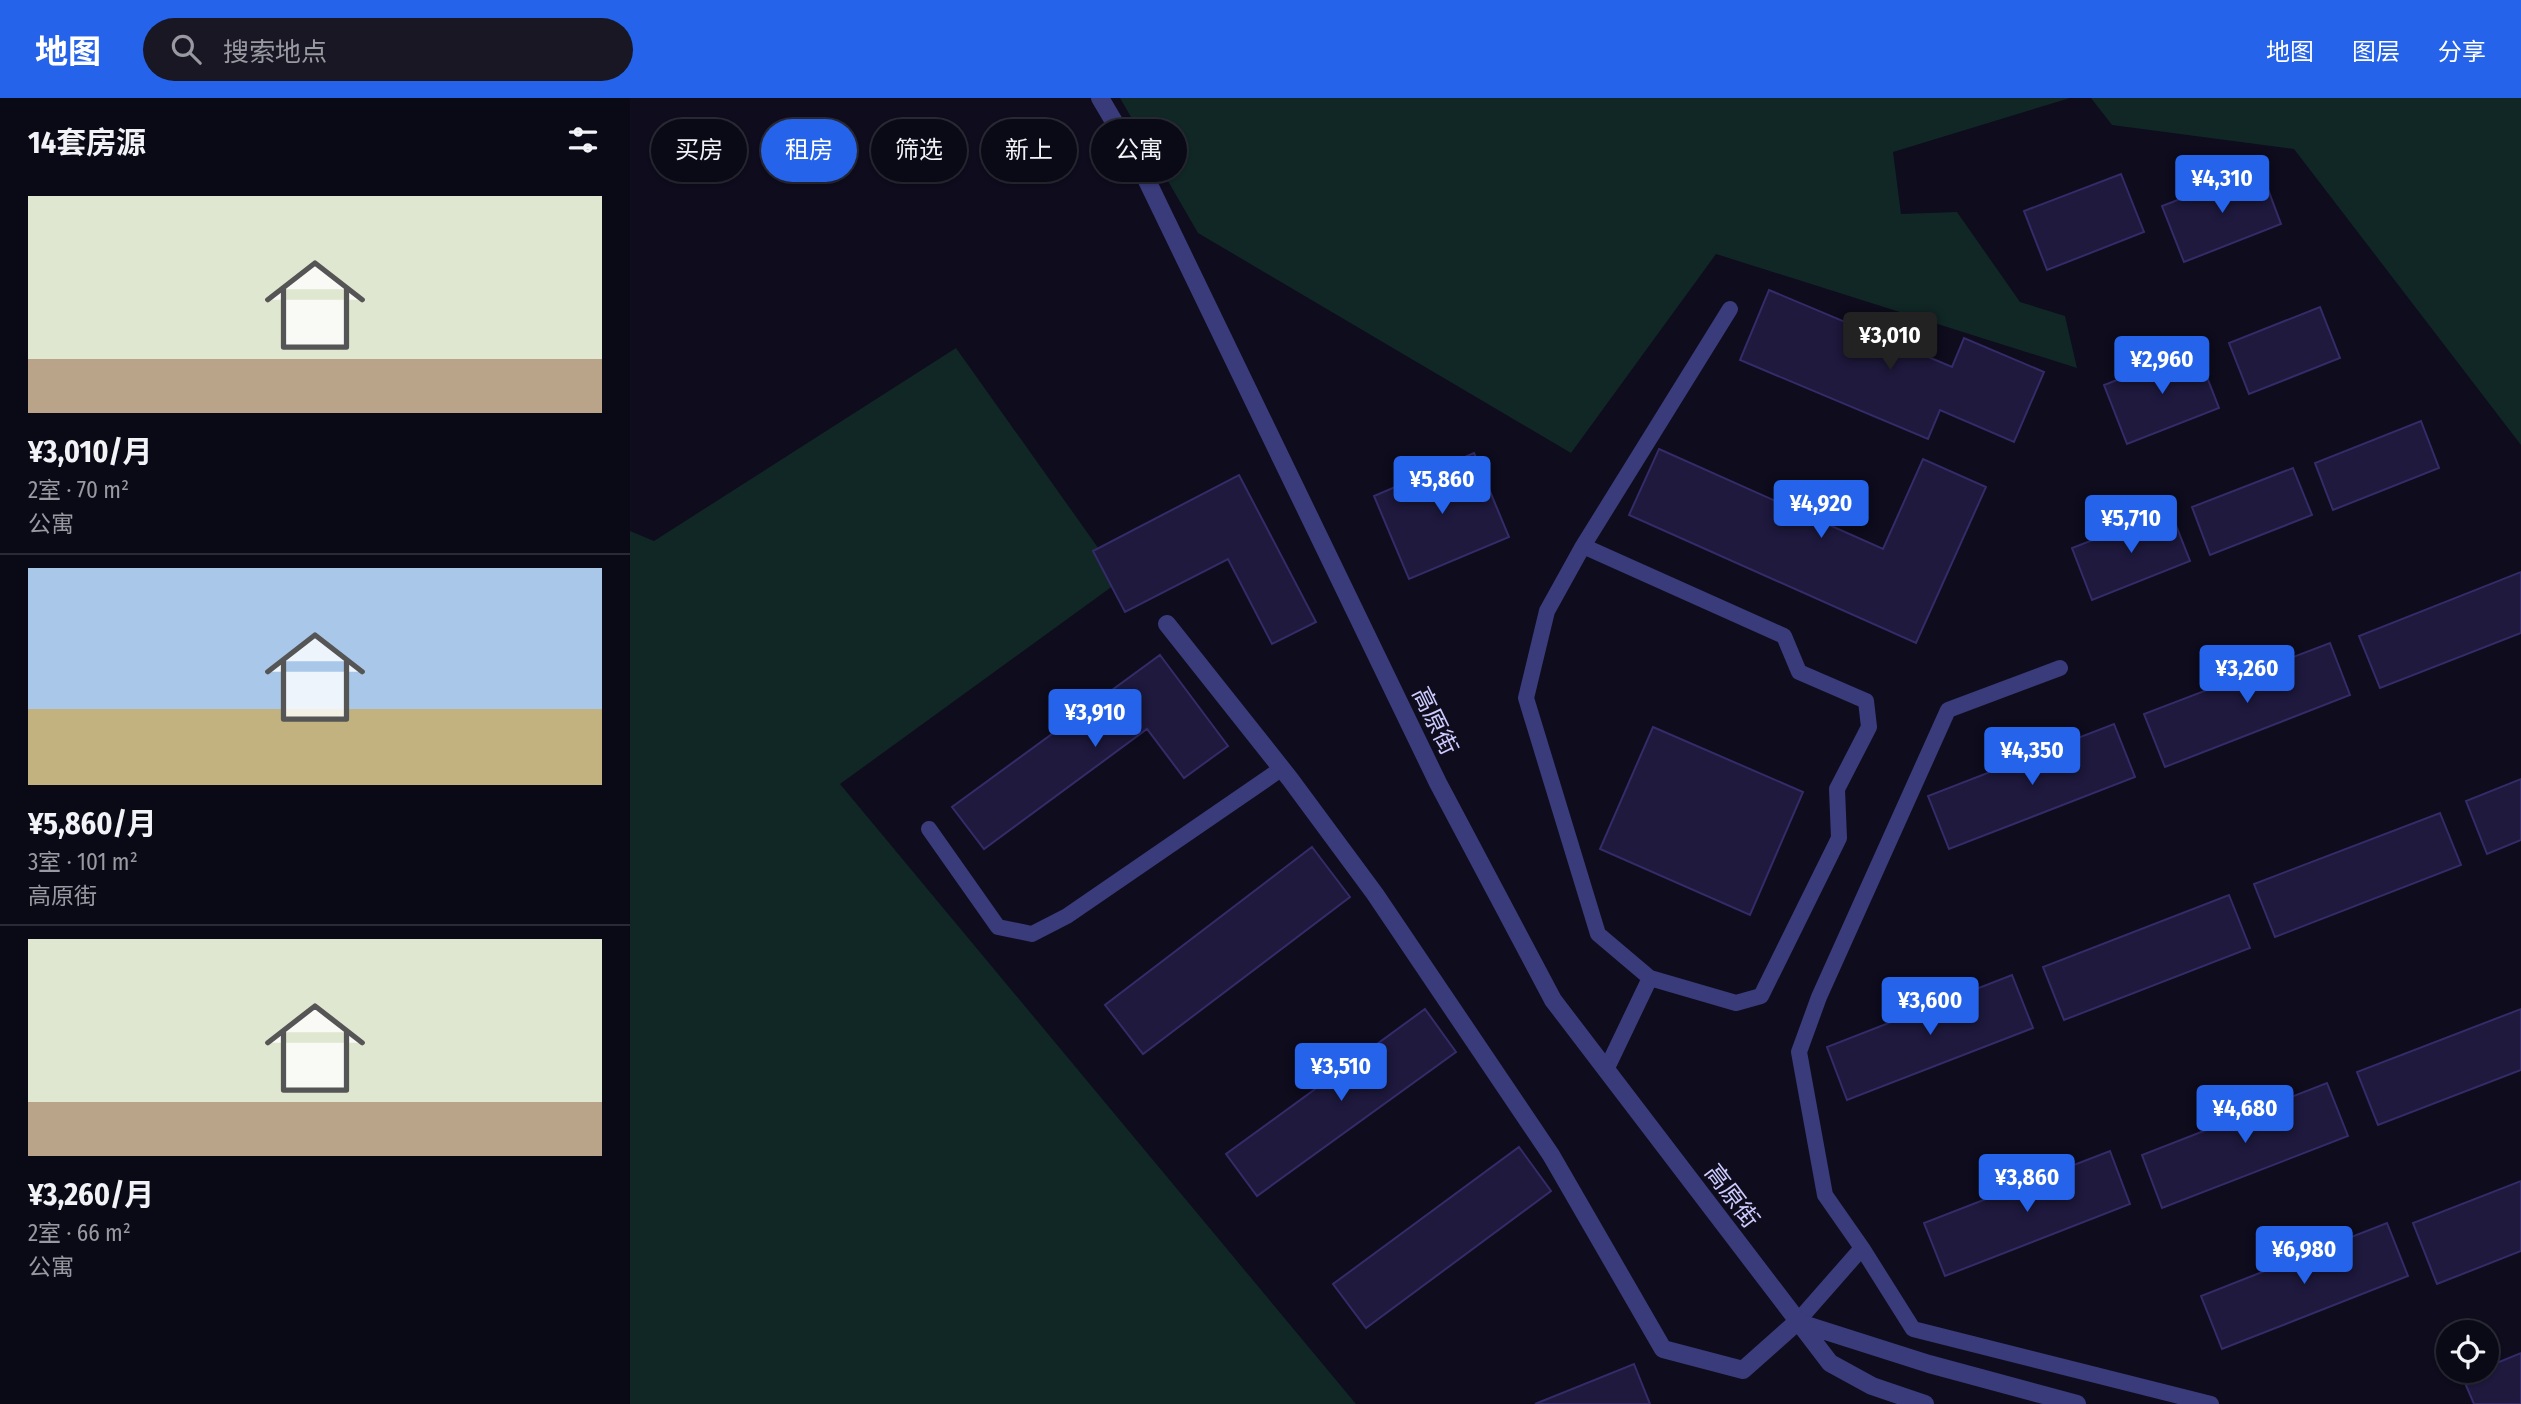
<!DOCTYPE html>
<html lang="zh">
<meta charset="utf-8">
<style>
body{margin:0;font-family:"Fira Sans Condensed","Noto Sans SC",sans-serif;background:#181723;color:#f1f3f6;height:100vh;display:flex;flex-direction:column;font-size:26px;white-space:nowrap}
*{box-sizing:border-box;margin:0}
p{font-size:23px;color:#999aa1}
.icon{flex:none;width:38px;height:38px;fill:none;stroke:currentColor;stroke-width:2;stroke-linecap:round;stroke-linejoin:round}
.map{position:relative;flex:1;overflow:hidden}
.panel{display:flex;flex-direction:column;background:#0a0916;width:630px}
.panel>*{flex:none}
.banner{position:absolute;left:21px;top:21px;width:665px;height:63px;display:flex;gap:14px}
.controls{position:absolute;left:1806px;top:1222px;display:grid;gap:14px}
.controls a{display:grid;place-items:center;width:63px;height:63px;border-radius:50%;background:#0a0916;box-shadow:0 2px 5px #0004,0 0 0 2px #2a2a35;font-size:35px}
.price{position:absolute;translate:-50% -60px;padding:0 16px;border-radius:7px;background:#2563eb;color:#fff;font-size:23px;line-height:46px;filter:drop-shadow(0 2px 4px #0008)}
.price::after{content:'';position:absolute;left:50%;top:42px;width:21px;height:16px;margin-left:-10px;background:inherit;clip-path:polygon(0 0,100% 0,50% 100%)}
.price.on{background:#222;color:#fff}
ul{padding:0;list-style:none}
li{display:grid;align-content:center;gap:14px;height:371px;padding:0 28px}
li+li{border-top:2px solid #2a2a35}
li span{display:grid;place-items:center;height:217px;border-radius:0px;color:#555}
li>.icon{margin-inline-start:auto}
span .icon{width:126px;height:126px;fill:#fffc;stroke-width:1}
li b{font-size:30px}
h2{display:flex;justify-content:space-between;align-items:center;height:84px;padding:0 28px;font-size:30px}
.chip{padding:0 24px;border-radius:32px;background:#0a0916;box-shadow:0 2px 5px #0004,0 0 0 2px #2a2a35;font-size:24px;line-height:63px}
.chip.on{background:#2563eb;color:#fff}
header{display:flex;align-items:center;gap:42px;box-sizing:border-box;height:98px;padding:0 35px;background:#2563eb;color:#fff}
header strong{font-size:33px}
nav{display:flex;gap:38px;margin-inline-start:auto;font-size:24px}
.search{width:490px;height:63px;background:#181723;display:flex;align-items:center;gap:18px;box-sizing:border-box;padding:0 24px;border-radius:38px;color:#999aa1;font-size:26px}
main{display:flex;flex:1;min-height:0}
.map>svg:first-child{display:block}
</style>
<header>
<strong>地图</strong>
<div class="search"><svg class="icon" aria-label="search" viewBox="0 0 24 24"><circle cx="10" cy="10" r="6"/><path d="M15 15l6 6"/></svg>搜索地点</div>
<nav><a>地图</a><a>图层</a><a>分享</a></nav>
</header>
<main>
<section class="panel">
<h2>14套房源<svg class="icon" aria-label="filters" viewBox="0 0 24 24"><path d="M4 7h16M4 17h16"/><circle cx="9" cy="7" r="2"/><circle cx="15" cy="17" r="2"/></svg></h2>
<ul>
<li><span style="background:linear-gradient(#dfe7d0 75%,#b9a48a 0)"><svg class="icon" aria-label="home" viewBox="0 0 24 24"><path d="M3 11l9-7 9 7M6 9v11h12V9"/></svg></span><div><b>¥3,010/月</b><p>2室 · 70 m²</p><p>公寓</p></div></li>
<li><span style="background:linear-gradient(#a9c7e8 65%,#c2b280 0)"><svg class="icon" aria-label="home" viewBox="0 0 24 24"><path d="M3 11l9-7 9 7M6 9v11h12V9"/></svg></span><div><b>¥5,860/月</b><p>3室 · 101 m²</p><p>高原街</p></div></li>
<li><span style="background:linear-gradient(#dfe7d0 75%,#b9a48a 0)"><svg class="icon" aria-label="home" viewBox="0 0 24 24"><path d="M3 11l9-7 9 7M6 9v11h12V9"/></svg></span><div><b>¥3,260/月</b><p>2室 · 66 m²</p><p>公寓</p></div></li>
</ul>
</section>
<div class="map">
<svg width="1891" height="1306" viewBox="0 0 1891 1306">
<rect width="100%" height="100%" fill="#0e0c1d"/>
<path fill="#102725" d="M 490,0 L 1440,0 L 1263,54 L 1271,116 L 1327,114 L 1390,204 L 1435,218 L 1447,270 L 1086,156 L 941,355 L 568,135 Z
M 1461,0 L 1891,0 L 1891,347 L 1664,51 L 1482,27 Z
M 326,250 L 491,482 L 210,686 L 726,1306 L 0,1306 L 0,433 L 24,443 Z"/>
<path fill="#1e193d" stroke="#342c69" stroke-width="2" d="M 1630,70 L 1651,126 L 1554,164 L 1532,108 Z
M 1491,76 L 1514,134 L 1417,172 L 1394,113 Z
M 1139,192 L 1322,269 L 1334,240 L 1414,274 L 1384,344 L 1310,312 L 1298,341 L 1110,262 Z
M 1690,209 L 1710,260 L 1619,296 L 1599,245 Z
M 1566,251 L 1589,310 L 1497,346 L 1474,287 Z
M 1791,323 L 1809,370 L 1703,412 L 1685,365 Z
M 1029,351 L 1253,451 L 1293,361 L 1356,389 L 1286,545 L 999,417 Z
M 844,355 L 879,439 L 779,481 L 744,398 Z
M 1663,370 L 1682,417 L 1580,457 L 1562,409 Z
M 609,377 L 686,524 L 642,546 L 598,461 L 495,514 L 463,453 Z
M 1540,412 L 1560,463 L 1462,502 L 1442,450 Z
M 1891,474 L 1891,535 L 1750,590 L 1729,538 Z
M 1700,545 L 1720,597 L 1535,669 L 1514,616 Z
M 530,557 L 598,648 L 554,680 L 517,631 L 354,751 L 322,709 Z
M 1484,626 L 1505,679 L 1319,751 L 1298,698 Z
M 1023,629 L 1173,694 L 1120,817 L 970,751 Z
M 1891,681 L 1891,742 L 1857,756 L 1836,703 Z
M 1810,715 L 1831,767 L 1645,839 L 1624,786 Z
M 682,749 L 720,799 L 513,956 L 475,907 Z
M 1599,797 L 1620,850 L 1434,922 L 1413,869 Z
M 1382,877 L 1403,930 L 1217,1002 L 1197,949 Z
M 795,911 L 826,954 L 627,1098 L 596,1056 Z
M 1891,911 L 1891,972 L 1748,1027 L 1727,974 Z
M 1697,985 L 1718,1038 L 1532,1110 L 1512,1057 Z
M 889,1049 L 921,1093 L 736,1230 L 703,1186 Z
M 1480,1053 L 1500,1106 L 1315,1178 L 1294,1125 Z
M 1891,1083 L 1891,1153 L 1807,1186 L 1783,1125 Z
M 1757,1125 L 1778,1178 L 1592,1251 L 1571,1198 Z
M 1891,1255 L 1891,1306 L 1844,1306 L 1832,1278 L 1847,1272 L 1857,1272 L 1857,1269 Z
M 1004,1266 L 1020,1306 L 905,1306 Z"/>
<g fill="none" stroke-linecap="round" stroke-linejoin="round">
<path stroke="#393b7b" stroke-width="16" d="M 953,448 L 1154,538 L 1169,574 L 1236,603 L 1239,629 L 1207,691 L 1209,740 L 1131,898 L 1106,905 L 1020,880 L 968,836 L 896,600 L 917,513 L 953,448 L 1100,211
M 299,731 L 368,829 L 402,836 L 437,818 L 651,671
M 976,972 L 1020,880
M 1232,1150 L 1283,1231 L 1581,1306
M 1167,1224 L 1232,1150 L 1195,1097 L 1169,954 L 1189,899 L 1318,612 L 1430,570"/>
<path stroke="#393b7b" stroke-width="18" d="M 470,0 L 509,66 L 808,685 L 923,902 L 1200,1265 L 1242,1288 L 1295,1306
M 537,526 L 660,681 L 745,796 L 921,1057 L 1033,1251 L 1113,1272 L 1167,1224
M 1167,1224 L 1299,1266 L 1447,1306"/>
</g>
<g text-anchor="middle" stroke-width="6" stroke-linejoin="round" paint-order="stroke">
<g font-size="24" fill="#cdcbfd" stroke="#0e0c1d">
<text transform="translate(805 623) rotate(64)" y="8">高原街</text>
<text transform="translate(1102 1098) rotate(53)" y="8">高原街</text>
</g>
</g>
</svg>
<div class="controls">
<a><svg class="icon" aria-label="locate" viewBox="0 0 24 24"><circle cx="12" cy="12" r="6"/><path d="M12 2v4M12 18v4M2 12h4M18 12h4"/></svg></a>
</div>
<b class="price" style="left:1592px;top:117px">¥4,310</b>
<b class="price on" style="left:1260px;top:274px">¥3,010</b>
<b class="price" style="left:1532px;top:298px">¥2,960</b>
<b class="price" style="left:812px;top:418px">¥5,860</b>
<b class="price" style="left:1191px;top:442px">¥4,920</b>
<b class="price" style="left:1501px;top:457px">¥5,710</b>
<b class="price" style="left:1617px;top:607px">¥3,260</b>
<b class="price" style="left:465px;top:651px">¥3,910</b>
<b class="price" style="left:1402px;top:689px">¥4,350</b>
<b class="price" style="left:1300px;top:939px">¥3,600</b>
<b class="price" style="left:711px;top:1005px">¥3,510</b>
<b class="price" style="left:1615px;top:1047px">¥4,680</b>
<b class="price" style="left:1397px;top:1116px">¥3,860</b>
<b class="price" style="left:1674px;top:1188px">¥6,980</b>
<div class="banner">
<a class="chip">买房</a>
<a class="chip on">租房</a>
<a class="chip">筛选</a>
<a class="chip">新上</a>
<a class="chip">公寓</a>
</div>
</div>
</main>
